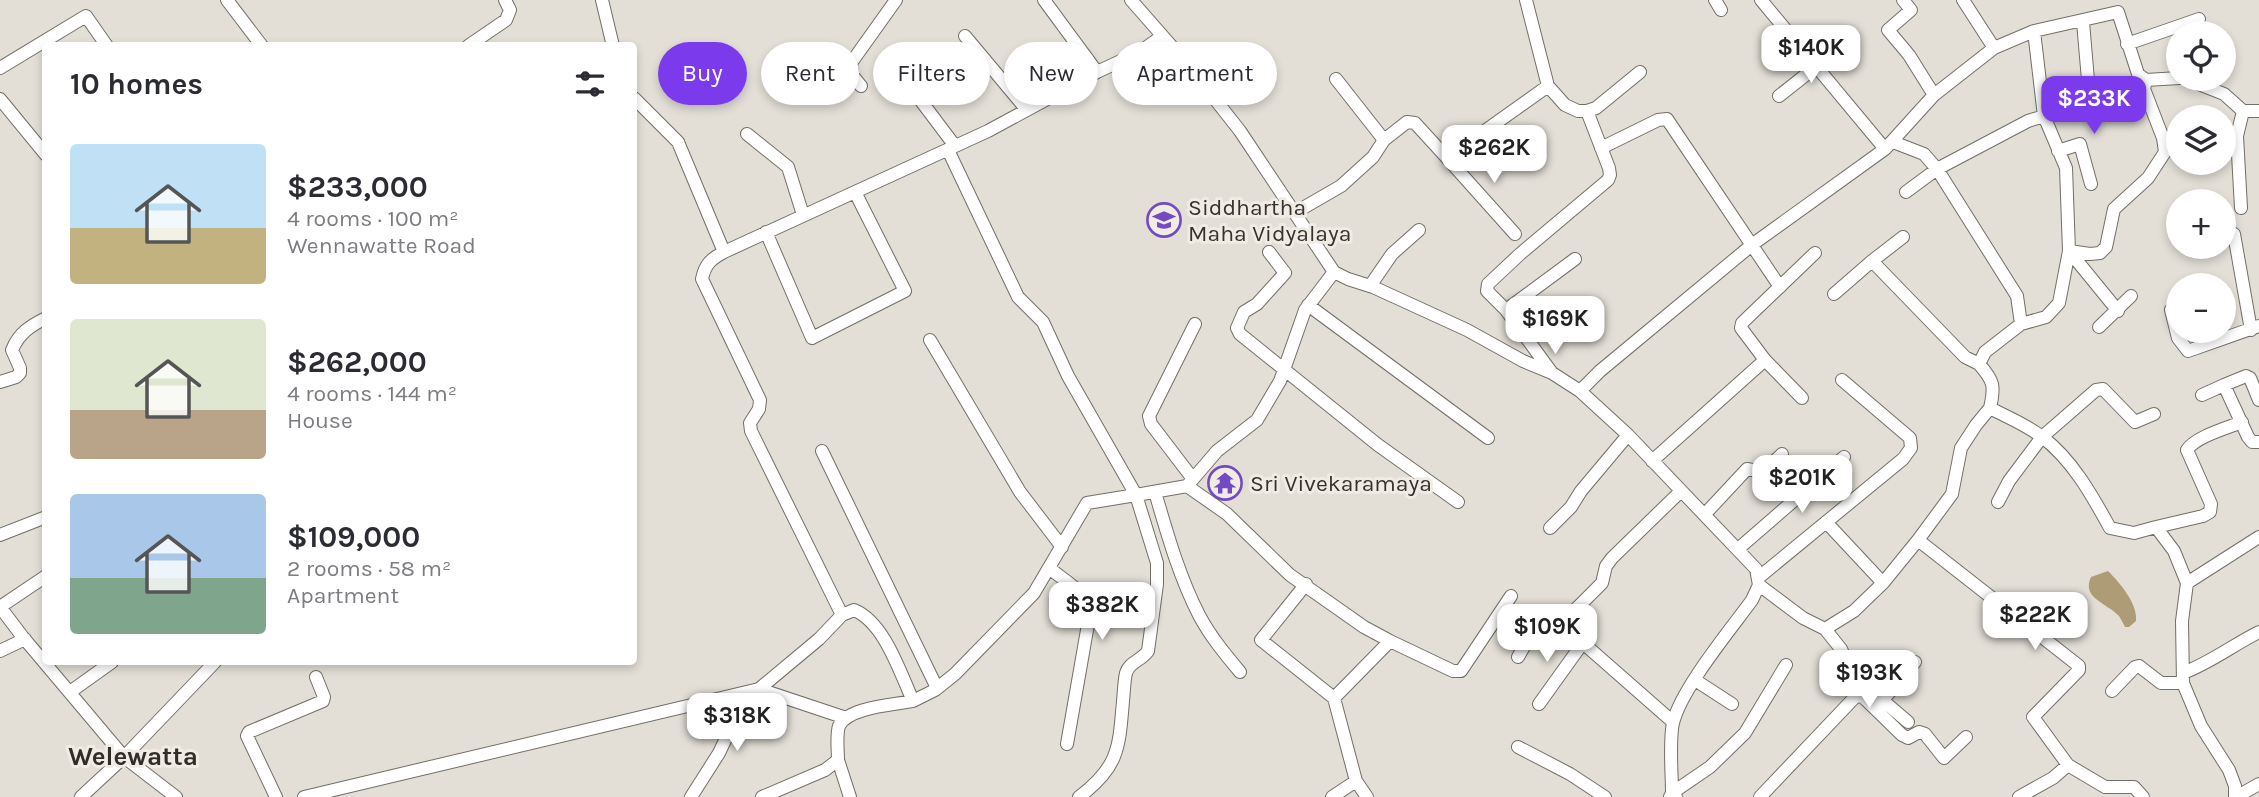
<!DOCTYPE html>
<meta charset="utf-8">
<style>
body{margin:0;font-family:Karla,sans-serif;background:#f7f7f7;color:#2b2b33;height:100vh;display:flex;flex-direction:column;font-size:26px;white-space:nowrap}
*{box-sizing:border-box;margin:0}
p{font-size:23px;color:#7c7c81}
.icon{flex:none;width:38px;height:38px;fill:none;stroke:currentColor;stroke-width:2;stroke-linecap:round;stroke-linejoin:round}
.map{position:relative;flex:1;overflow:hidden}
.panel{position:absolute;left:42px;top:42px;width:595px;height:623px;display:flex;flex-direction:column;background:#fff;border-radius:7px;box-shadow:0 4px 10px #0003}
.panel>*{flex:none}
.banner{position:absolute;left:658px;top:42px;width:665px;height:63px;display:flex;gap:14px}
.controls{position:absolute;left:2166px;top:21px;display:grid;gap:14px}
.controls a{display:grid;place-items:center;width:70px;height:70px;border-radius:50%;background:#fff;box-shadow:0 4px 10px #0003;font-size:35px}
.price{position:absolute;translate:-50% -60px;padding:0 16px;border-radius:14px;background:#fff;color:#222;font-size:23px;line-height:46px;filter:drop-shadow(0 2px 4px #0008)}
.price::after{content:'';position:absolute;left:50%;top:42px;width:21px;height:16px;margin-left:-10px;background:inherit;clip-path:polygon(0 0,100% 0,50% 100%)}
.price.on{background:#7c3aed;color:#fff}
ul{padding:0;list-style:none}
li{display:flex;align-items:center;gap:21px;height:175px;padding:0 28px}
li span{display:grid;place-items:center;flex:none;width:196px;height:140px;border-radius:7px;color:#555}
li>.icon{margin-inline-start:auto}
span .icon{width:84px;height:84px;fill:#fffc;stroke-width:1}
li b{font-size:30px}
h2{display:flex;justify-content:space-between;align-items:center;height:84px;padding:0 28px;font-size:30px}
.chip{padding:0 24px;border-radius:32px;background:#fff;box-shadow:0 4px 10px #0003;font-size:24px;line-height:63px}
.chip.on{background:#7c3aed;color:#fff}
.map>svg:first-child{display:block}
</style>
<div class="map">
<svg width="2259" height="797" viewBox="0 0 2259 797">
<rect width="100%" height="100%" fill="#e3dfd7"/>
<path fill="#ae9c77" d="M 2108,571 C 2120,583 2138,604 2136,621 L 2129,627 L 2125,627 C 2123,623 2121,619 2119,616 C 2107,603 2081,598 2091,577 Z"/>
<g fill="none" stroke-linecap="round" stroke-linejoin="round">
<g stroke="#726f67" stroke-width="14">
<path id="minor" d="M 227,0 L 262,46
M 602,0 L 613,46
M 1044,0 L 1097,72
M 1131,0 L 1188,65 L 1240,131 L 1334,272 L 1348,279 L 1373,287 L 1467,330 L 1523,361 L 1552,373 L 1580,391 L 1628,435 L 1756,569 L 1759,585 L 1752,600 C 1731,629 1681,689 1673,723 C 1669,741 1672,773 1672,793 L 1670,797
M 1526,0 L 1548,86 L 1565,105 L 1578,111 L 1587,111 L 1596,108 L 1640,72
M 1715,0 L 1721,10
M 1761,0 L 1885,149
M 1963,0 L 1994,48
M 2083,22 L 2088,80
M 2034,31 L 2118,12 L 2138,74 L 2146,80 L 2179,78
M 965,36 L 1027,110
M 2127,44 L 2199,19
M 468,46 L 506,20 L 510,10 L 505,0
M 0,68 L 86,16 L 107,46
M 1336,79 L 1384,140
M 2186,79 L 2224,94 L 2243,111 L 2259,111
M 909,85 L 955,146
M 861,86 L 852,75 L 851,63 L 896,0
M 1934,95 L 1994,48 L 2034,31 L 2044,116 L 2066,168 L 2069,251 L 2059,303 L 2046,317 L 2021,324 L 1985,352 L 1979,364 C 1994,381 1995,386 1990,408 C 2007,417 2027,425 2042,437 C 2072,459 2093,497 2110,528 L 2134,533 L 2156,527 L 2174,551 L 2187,583 L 2182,621 L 2183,683 L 2201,726 L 2229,770 L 2235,786 L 2235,797
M 1779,96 L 1817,66
M 634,98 L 678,142 L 724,252
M 0,99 L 46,155
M 747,134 L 788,167 L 803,215
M 1893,142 L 1924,154 L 1937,169 L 2017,296 L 2021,324
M 1601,148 L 1658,120 L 1667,119 L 1780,287
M 948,150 L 1018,297 L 1043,322 L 1068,376 L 1136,495 L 1187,486 L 1227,514 L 1290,575 L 1364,627 L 1390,641 L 1453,671 L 1461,671 L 1511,596
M 2058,151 L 2080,144 L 2091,184
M 1447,158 L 1515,234
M 1906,192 L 1937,169 L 2028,121 L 2044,116
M 2241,208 L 2237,136 L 2243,111
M 1296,212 L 1341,186 L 1373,157 L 1384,140 L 1407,122 L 1415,123 L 1447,158 L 1548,86
M 766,232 L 812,338 L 905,291 L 855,192
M 2234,234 L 2251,330
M 1903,237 L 1872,261 L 1965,357 L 1979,364
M 1269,252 L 1285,273 L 1257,304 L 1244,312 L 1237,328 L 1240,334 L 1378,445 L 1458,502
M 1370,286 L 1392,254 L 1419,230
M 1834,294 L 1872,261
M 1308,305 L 1488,438
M 2179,306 L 2171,310 L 2178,338 L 2188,351 L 2259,326
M 1506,310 L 1487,291 L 1488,284 L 1520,254 L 1608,180 L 1610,175 L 1609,168 L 1587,111
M 2118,311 L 2069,251 L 2090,254 L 2100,253 L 2106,247 L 2114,209 L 2148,178 L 2165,152 L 2163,138 L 2144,89 L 2146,80
M 2099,327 L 2131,296
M 930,340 L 1020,492 L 1062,547
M 1552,373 L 1506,310 L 1575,259
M 0,382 L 16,377 L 20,373 L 20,368 L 12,350 C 19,333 30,326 46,318
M 2224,385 L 2246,376 L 2250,378 L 2259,400
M 1580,391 L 1600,371 L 1753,244 L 1885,149 L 1934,95 L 1909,55 L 1888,30 L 1911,10 L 1903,0
M 2202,395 L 2224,385 L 2248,437 L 2252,442 L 2259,442
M 1802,398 L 1765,360 L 1741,328 L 1742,323 L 1815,253
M 822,451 L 937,688
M 1652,461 L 1765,360
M 1193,479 L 1151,424 L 1149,416 L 1195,324
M 1187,486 L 1217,451 L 1257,420 L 1280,381 L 1305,310 L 1334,272
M 1155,492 C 1167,533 1179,576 1199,615 C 1210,636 1225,654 1240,672
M 1998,502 L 2009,481 L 2042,437 L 2096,390 L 2103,389 L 2135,422 L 2154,414
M 1705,514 L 1747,469 L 1763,472 L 1782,454
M 1826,522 L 1883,583
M 2156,527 L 2203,516 L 2210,512 L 2211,504 L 2187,450 C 2195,437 2227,428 2242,422
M 1550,528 L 1571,507 L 1581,491 L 1628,435
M 0,535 L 46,517
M 1918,540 L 2079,666 L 2079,670 L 2033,717 L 2068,765
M 1738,549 L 1844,457
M 1049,568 C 1065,581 1087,592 1090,613 L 1067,744
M 1758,578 L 1903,459 L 1911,448 L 1910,438 L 1842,380
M 2187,583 L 2259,537
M 1306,584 L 1261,640 L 1334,698 L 1356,781 L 1367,797
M 1759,585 L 1803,618 L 1825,629 L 1841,649 L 1852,674 L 1856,696 L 1760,797
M 0,607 L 22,636 L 124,757 L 176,797
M 0,607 L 46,576
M 1561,624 L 1602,583 L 1606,566 L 1612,558 L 1681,491
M 1825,629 L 1854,611 L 1883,583 L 1918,540 L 1952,494 L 1961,448 L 1976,425 L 1990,408
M 0,651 L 25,639
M 1518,657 L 1543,614 L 1550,614 L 1673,722
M 2183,673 C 2210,663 2233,645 2259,632
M 1852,674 L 1908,722
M 1695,680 L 1732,704
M 759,689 L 846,718
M 2112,691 L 2135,667 L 2139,666 L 2161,683 L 2183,683
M 70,692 L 112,662
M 1856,696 L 1863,697 L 1902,735 L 1908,738 L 1919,732 L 1925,734 L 1944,758 L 1966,737
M 1334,698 L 1390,641
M 1883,700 L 1915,662
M 913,701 L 935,690 L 955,674 L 1034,593 L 1087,503 L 1136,495 L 1157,563 L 1157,584 L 1148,651 C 1141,661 1129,662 1126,673 C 1124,682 1124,692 1123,701 C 1119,748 1119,767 1079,797
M 1539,704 L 1582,644
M 1518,747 L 1570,774 L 1605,797
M 838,760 L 850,797
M 81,797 L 124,757 L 215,662
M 276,797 L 247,736 L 249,732 L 323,701 L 324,697 L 316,677
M 304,797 L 759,689 L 819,639 L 842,615
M 691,797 L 719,753 L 748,692
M 762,797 L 825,770 L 838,760 C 838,751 836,735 839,726 C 848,707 894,705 913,701 C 900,672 884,622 854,610 L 842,615 L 751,431 L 750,423 L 759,409 L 760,400 L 702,279 C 705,264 711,259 724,252 L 988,131 L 1097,72 L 1140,52 L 1161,37
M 1332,797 L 1356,781
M 1676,797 L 1672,793 L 1710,767 L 1745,733 L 1786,665
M 2019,797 L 2053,778 L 2068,765 L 2105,787 L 2134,787 L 2143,797
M 2236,797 L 2259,784"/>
</g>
<use href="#minor" stroke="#fff" stroke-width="12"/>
</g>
<defs>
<g id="school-ring" transform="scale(1.75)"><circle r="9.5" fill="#f0ece4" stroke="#734ac2" stroke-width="1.5"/><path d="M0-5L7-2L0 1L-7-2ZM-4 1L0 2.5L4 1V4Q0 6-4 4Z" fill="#734ac2"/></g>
<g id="temple-ring" transform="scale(1.75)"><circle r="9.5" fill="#f0ece4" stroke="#734ac2" stroke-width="1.5"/><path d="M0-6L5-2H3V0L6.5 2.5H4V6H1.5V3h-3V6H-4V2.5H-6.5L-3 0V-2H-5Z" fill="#734ac2"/></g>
</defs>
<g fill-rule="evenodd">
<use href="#school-ring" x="1164" y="220"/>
<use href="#temple-ring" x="1225" y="483"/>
</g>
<g text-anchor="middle" stroke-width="6" stroke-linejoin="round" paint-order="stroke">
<g font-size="23" fill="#353330" stroke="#f0ece4" text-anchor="start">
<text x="1188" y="215">Siddhartha<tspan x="1188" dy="26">Maha Vidyalaya</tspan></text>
<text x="1250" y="491">Sri Vivekaramaya</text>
</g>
<g font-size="26" font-weight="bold" fill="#312e27" stroke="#f0ece4">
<text x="133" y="765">Welewatta</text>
</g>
</g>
</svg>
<div class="controls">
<a><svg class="icon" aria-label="locate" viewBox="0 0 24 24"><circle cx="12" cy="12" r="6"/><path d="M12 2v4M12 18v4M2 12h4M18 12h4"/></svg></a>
<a><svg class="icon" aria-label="layers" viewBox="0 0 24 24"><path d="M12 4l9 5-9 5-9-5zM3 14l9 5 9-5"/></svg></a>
<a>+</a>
<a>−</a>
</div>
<b class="price" style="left:1811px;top:85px">$140K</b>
<b class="price on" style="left:2094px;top:136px">$233K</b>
<b class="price" style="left:1494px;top:185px">$262K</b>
<b class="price" style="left:1555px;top:356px">$169K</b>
<b class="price" style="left:1802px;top:515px">$201K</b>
<b class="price" style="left:1102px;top:642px">$382K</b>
<b class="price" style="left:2035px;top:652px">$222K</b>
<b class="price" style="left:1547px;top:664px">$109K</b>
<b class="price" style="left:1869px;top:710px">$193K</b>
<b class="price" style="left:737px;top:753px">$318K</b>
<div class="banner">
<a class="chip on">Buy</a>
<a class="chip">Rent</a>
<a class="chip">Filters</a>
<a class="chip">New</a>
<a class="chip">Apartment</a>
</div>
<section class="panel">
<h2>10 homes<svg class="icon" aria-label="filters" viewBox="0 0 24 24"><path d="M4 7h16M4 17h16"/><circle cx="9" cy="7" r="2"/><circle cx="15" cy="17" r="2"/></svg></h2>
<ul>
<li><span style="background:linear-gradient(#bfe0f5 60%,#c2b280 0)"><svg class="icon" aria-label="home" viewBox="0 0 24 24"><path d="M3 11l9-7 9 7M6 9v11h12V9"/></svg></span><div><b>$233,000</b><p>4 rooms · 100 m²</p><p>Wennawatte Road</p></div></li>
<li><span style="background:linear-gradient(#dfe7d0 65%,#b9a48a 0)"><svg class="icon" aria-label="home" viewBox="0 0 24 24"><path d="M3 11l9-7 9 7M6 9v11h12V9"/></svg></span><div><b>$262,000</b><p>4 rooms · 144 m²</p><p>House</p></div></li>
<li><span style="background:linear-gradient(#a9c7e8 60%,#7fa58c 0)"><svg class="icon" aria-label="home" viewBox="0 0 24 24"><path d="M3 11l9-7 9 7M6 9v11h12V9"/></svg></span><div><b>$109,000</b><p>2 rooms · 58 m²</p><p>Apartment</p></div></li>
</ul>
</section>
</div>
